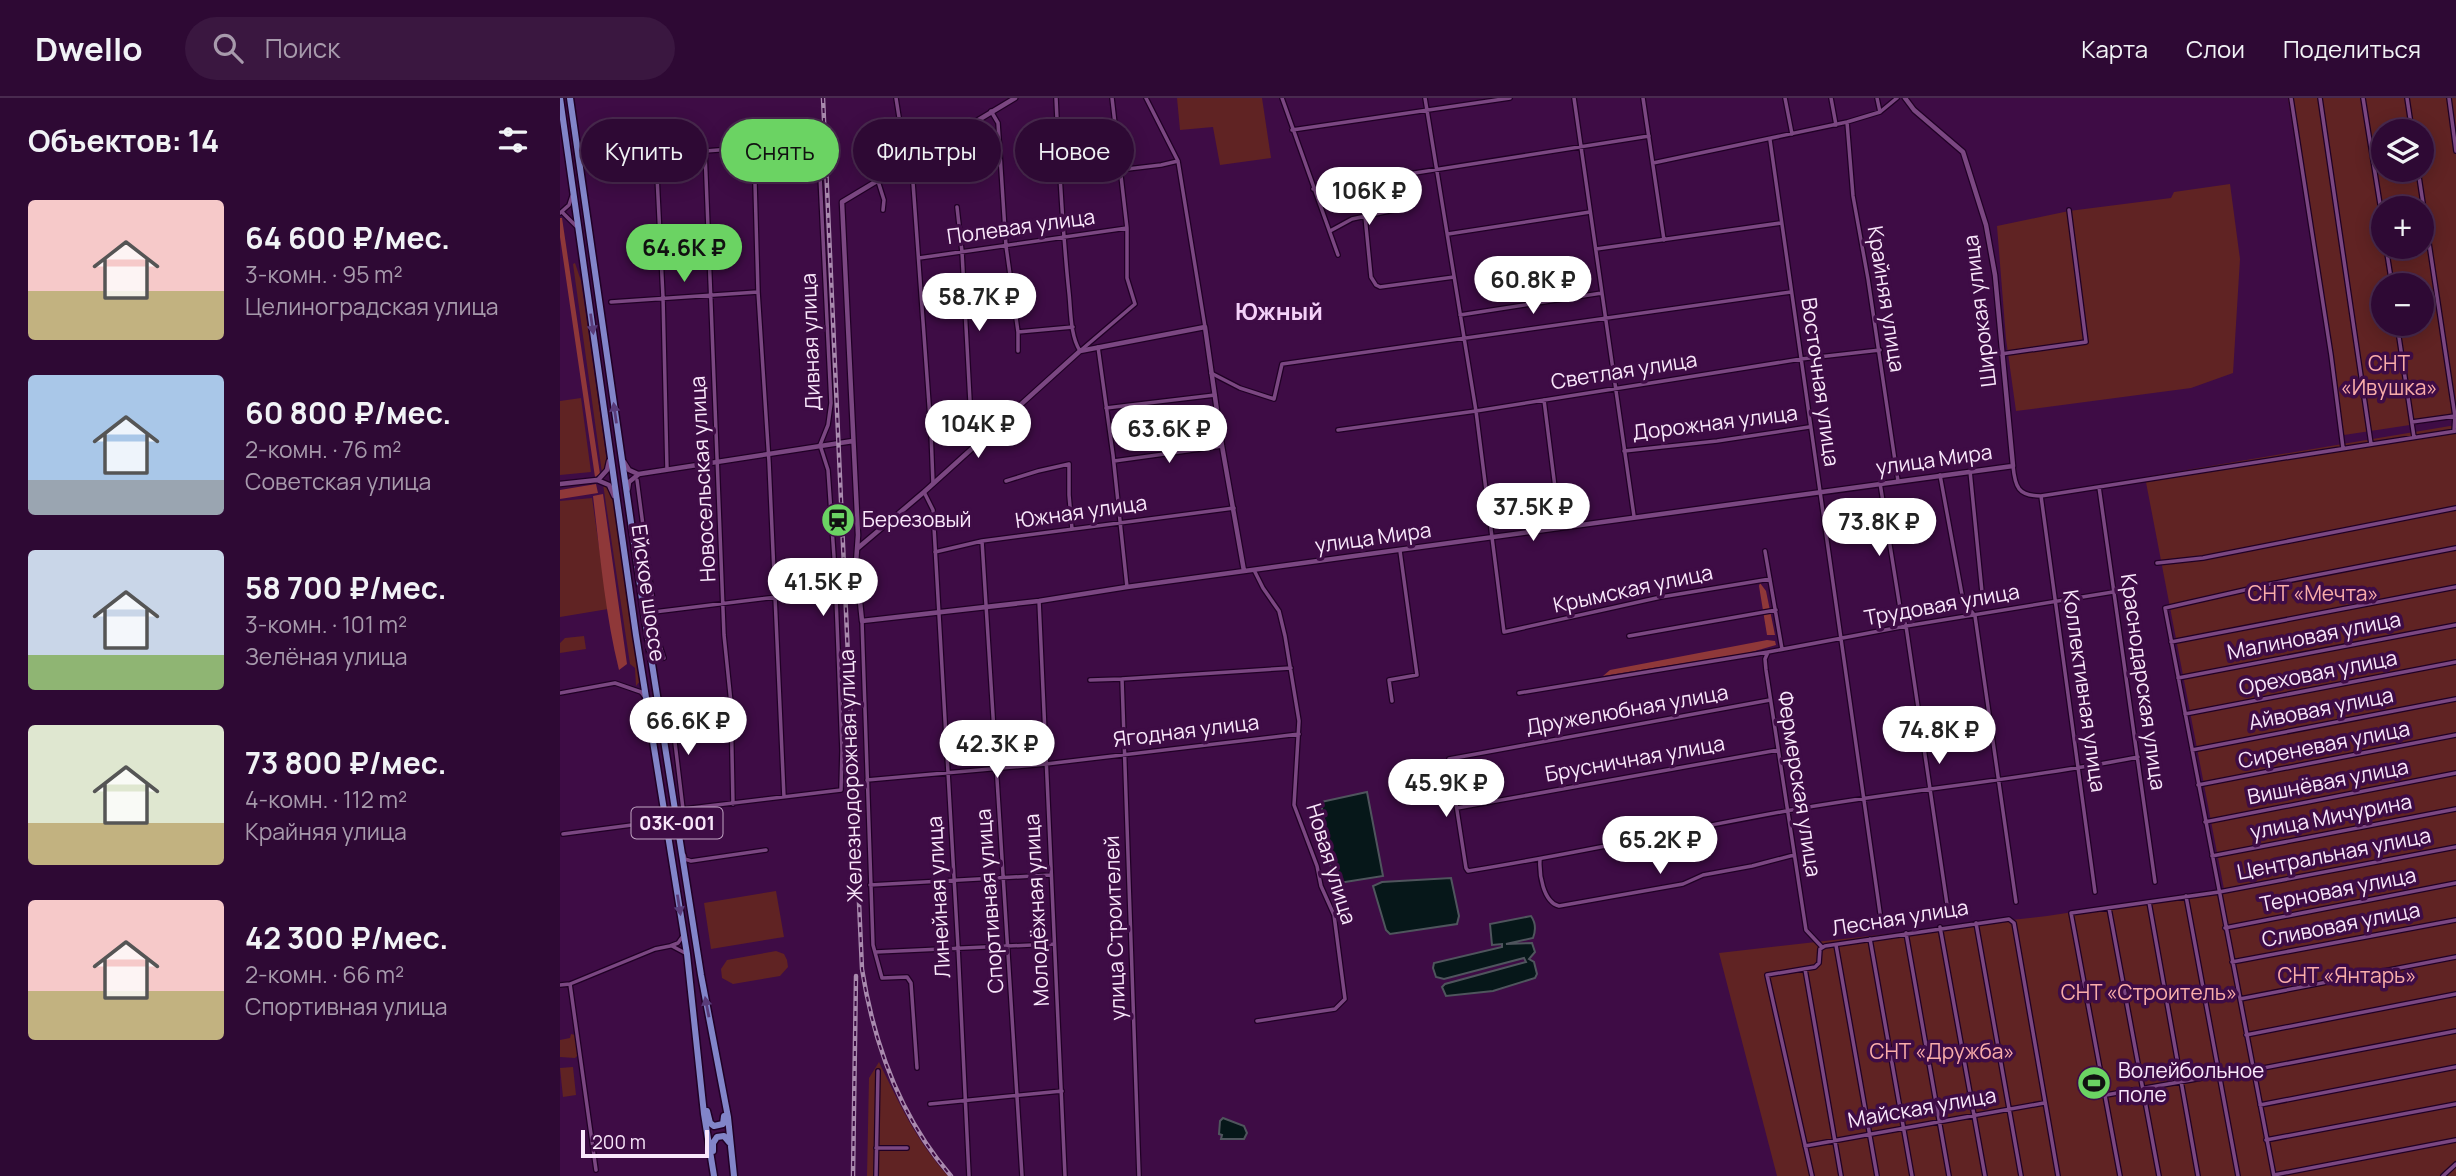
<!DOCTYPE html>
<html lang="ru">
<meta charset="utf-8">
<style>
body{margin:0;font-family:Manrope,sans-serif;background:#3a1740;color:#f1f3f6;height:100vh;display:flex;flex-direction:column;font-size:26px;white-space:nowrap}
*{box-sizing:border-box;margin:0}
p{font-size:23px;color:#a79aac}
.icon{flex:none;width:38px;height:38px;fill:none;stroke:currentColor;stroke-width:2;stroke-linecap:round;stroke-linejoin:round}
.map{position:relative;flex:1;overflow:hidden}
.side{display:flex;flex-direction:column;background:#2e0934;width:560px}
.side>*{flex:none}
.guide{position:absolute;left:21px;top:21px;width:665px;height:63px;display:flex;gap:14px}
.controls{position:absolute;left:1811px;top:21px;display:grid;gap:14px}
.controls a{display:grid;place-items:center;width:63px;height:63px;border-radius:50%;background:#2e0934;box-shadow:0 4px 18px #0003,0 0 0 2px #492a4f;font-size:35px}
.scale{position:absolute;left:21px;bottom:18px;width:128px;box-sizing:border-box;padding-left:7px;border:4px solid #f9e7fb;border-top:0;font-size:19px;line-height:24px;white-space:nowrap;color:#f9e7fb;-webkit-text-stroke:5px #3e0c45;paint-order:stroke}
.price{position:absolute;translate:-50% -60px;padding:0 16px;border-radius:24px;background:#fff;color:#222;font-size:23px;line-height:46px;filter:drop-shadow(0 2px 4px #0008)}
.price::after{content:'';position:absolute;left:50%;top:42px;width:21px;height:16px;margin-left:-10px;background:inherit;clip-path:polygon(0 0,100% 0,50% 100%)}
.price.selected{background:#6bd363;color:#111}
ul{padding:0;list-style:none}
li{display:flex;align-items:center;gap:21px;height:175px;padding:0 28px}
li span{display:grid;place-items:center;flex:none;width:196px;height:140px;border-radius:7px;color:#555}
li>.icon{margin-inline-start:auto}
span .icon{width:84px;height:84px;fill:#fffc;stroke-width:1}
li b{font-size:30px}
h2{display:flex;justify-content:space-between;align-items:center;height:84px;padding:0 28px;font-size:30px}
.tag{padding:0 24px;border-radius:32px;background:#2e0934;box-shadow:0 4px 18px #0003,0 0 0 2px #492a4f;font-size:24px;line-height:63px}
.tag.selected{background:#6bd363;color:#111}
header{display:flex;align-items:center;gap:42px;box-sizing:border-box;height:98px;padding:0 35px;background:#2e0934;border-bottom:2px solid #492a4f}
header strong{font-size:33px}
nav{display:flex;gap:38px;margin-inline-start:auto;font-size:24px}
.search{width:490px;height:63px;background:#3a1740;display:flex;align-items:center;gap:18px;box-sizing:border-box;padding:0 24px;border-radius:38px;color:#a79aac;font-size:26px}
main{display:flex;flex:1;min-height:0}
.map>svg:first-child{display:block}
</style>
<header>
<strong>Dwello</strong>
<div class="search"><svg class="icon" aria-label="search" viewBox="0 0 24 24"><circle cx="10" cy="10" r="6"/><path d="M15 15l6 6"/></svg>Поиск</div>
<nav><a>Карта</a><a>Слои</a><a>Поделиться</a></nav>
</header>
<main>
<section class="side">
<h2>Объектов: 14<svg class="icon" aria-label="filters" viewBox="0 0 24 24"><path d="M4 7h16M4 17h16"/><circle cx="9" cy="7" r="2"/><circle cx="15" cy="17" r="2"/></svg></h2>
<ul>
<li><span style="background:linear-gradient(#f6c9c9 65%,#c2b280 0)"><svg class="icon" aria-label="home" viewBox="0 0 24 24"><path d="M3 11l9-7 9 7M6 9v11h12V9"/></svg></span><div><b>64 600 ₽/мес.</b><p>3-комн. · 95 m²</p><p>Целиноградская улица</p></div></li>
<li><span style="background:linear-gradient(#a9c7e8 75%,#9aa5b1 0)"><svg class="icon" aria-label="home" viewBox="0 0 24 24"><path d="M3 11l9-7 9 7M6 9v11h12V9"/></svg></span><div><b>60 800 ₽/мес.</b><p>2-комн. · 76 m²</p><p>Советская улица</p></div></li>
<li><span style="background:linear-gradient(#c9d6e8 75%,#8fb573 0)"><svg class="icon" aria-label="home" viewBox="0 0 24 24"><path d="M3 11l9-7 9 7M6 9v11h12V9"/></svg></span><div><b>58 700 ₽/мес.</b><p>3-комн. · 101 m²</p><p>Зелёная улица</p></div></li>
<li><span style="background:linear-gradient(#dfe7d0 70%,#c2b280 0)"><svg class="icon" aria-label="home" viewBox="0 0 24 24"><path d="M3 11l9-7 9 7M6 9v11h12V9"/></svg></span><div><b>73 800 ₽/мес.</b><p>4-комн. · 112 m²</p><p>Крайняя улица</p></div></li>
<li><span style="background:linear-gradient(#f6c9c9 65%,#c2b280 0)"><svg class="icon" aria-label="home" viewBox="0 0 24 24"><path d="M3 11l9-7 9 7M6 9v11h12V9"/></svg></span><div><b>42 300 ₽/мес.</b><p>2-комн. · 66 m²</p><p>Спортивная улица</p></div></li>
</ul>
</section>
<div class="map">
<svg width="1896" height="1078" viewBox="0 0 1896 1078">
<rect width="100%" height="100%" fill="#3e0c45"/>
<path fill="#602323" fill-rule="evenodd" d="M 617,0 L 702,0 L 711,60 L 660,67 L 653,29 L 620,32 Z
M 1728,0 L 1896,0 L 1896,320 L 1784,337 ZM 1824,33 L 1862,33 L 1862,72 L 1824,72 ZM 1824,110 L 1862,110 L 1862,149 L 1824,149 ZM 1824,187 L 1862,187 L 1862,226 L 1824,226 Z
M 1670,86 L 1680,161 L 1673,275 L 1631,290 L 1456,313 L 1446,241 L 1437,128 L 1509,113 L 1611,100 L 1614,94 Z
M 15,165 L 21,183 L 47,364 L 42,375 L 13,166 Z
M 21,300 L 31,374 L 0,377 L 0,303 Z
M 1896,327 L 1896,1078 L 1217,1078 L 1159,855 L 1487,818 L 1664,791 L 1585,379 Z
M 43,386 L 48,389 L 53,400 L 80,583 L 76,588 L 75,570 L 70,566 Z
M 32,400 L 48,511 L 0,519 L 0,403 Z
M 24,538 L 26,551 L 0,555 L 0,545 L 5,540 Z
M 216,793 L 224,839 L 151,851 L 144,805 Z
M 216,853 L 224,856 L 227,862 L 228,869 L 220,878 L 173,886 L 162,880 L 161,871 L 167,862 Z
M 11,936 L 15,937 L 18,957 L 15,960 L 0,959 L 0,942 L 10,940 Z
M 319,964 C 339,1005 357,1044 388,1078 L 307,1078 L 309,980 Z
M 13,969 L 16,997 L 3,999 L 0,970 Z"/>
<path fill="#8f3839" d="M 0,120 L 2,120 L 40,376 L 35,379 L 0,139 Z
M 36,386 L 38,395 L 0,401 L 0,392 Z
M 43,396 L 67,566 L 59,572 C 45,515 40,456 33,398 Z
M 1200,485 L 1206,493 L 1215,537 L 1207,537 L 1199,488 Z
M 1207,542 L 1215,543 L 1216,547 L 1188,555 L 1043,578 L 1050,572 Z"/>
<path fill="#061719" stroke="#4f555d" stroke-width="2" d="M 807,694 L 823,778 L 785,784 L 773,784 L 761,704 Z
M 891,780 L 899,818 L 897,826 L 830,836 L 826,832 L 813,788 L 822,784 Z
M 971,818 C 976,825 976,832 973,840 L 946,846 L 972,845 L 975,854 L 969,861 L 974,864 L 977,876 L 975,880 L 933,893 L 886,898 L 882,889 L 885,886 L 966,864 L 964,860 L 884,881 L 876,879 L 873,870 L 874,865 L 942,849 L 942,846 L 932,847 L 930,826 Z
M 663,1020 L 684,1028 L 687,1035 L 684,1041 L 661,1041 L 662,1037 L 659,1036 L 660,1023 Z"/>
<g fill="none" stroke-linecap="round" stroke-linejoin="round">
<g stroke="#200025" stroke-width="6">
<path id="minor" d="M 336,0 L 344,51 L 352,71 L 371,334 L 373,386
M 496,0 C 499,65 502,130 509,195 C 511,213 510,237 520,253 L 575,206 L 567,180 L 567,130 L 552,0
M 586,0 L 618,63 L 645,229
M 722,0 L 778,157
M 865,0 L 916,313 L 944,534 L 1101,499 L 1210,481
M 1014,0 L 1074,418
M 1083,0 L 1104,142
M 1225,0 L 1232,36
M 1271,0 L 1276,27
M 1317,0 L 1320,14
M 1731,0 L 1771,257 L 1783,350
M 1760,0 L 1811,346
M 1803,0 L 1824,131
M 1847,0 L 1852,33
M 1889,0 L 1896,53
M 431,13 L 438,25 L 446,148 L 458,234 L 513,229
M 1287,24 L 1293,98 L 1308,181 L 1338,383
M 732,32 L 950,0
M 1210,42 L 1321,822
M 194,49 L 198,194 L 209,364 L 224,699
M 145,53 L 164,537 L 171,605 L 173,706
M 96,58 L 103,199 L 107,371
M 21,63 L 31,66 L 145,53 L 253,45 L 259,57 L 271,305 L 268,327 L 260,347 L 268,372 L 275,473 L 282,652 L 281,692 L 115,712
M 1093,65 L 1287,24 L 1320,14 L 1337,0
M 559,72 L 601,67 L 618,63
M 1858,72 L 1895,318 L 1894,333
M 318,83 L 324,102 L 323,112
M 753,91 L 1089,38
M 0,115 L 9,107 L 12,98
M 3,115 L 16,128
M 805,118 L 811,179 L 816,187 L 820,189 L 894,179
M 770,133 L 792,121 L 843,110
M 888,136 L 1030,114
M 1826,149 L 1832,187
M 1036,151 L 1221,125
M 359,160 L 567,130
M 51,204 L 198,194
M 900,217 L 1042,195
M 1837,226 L 1854,339
M 458,234 L 458,253
M 538,249 L 553,357 L 567,489
M 1441,256 L 1526,244 L 1509,112
M 651,275 L 680,290 L 714,301 L 722,266 L 1231,194
M 984,302 L 1000,429
M 546,310 L 655,297
M 1852,324 L 1895,318
M 778,332 L 916,313 L 1241,261 L 1320,252
M 371,334 L 410,303 L 402,154 L 397,109
M 1064,353 L 1157,343 L 1249,329
M 554,363 L 662,348
M 1453,368 C 1455,389 1458,398 1481,398 L 1896,333
M 1410,373 L 1422,494
M 1380,377 L 1403,502 L 1415,518 L 1456,804
M 77,382 L 98,542 L 104,560 L 91,562
M 446,383 L 478,373 L 509,366 L 509,397 L 512,431
M 1320,385 L 1340,510 L 1346,528 L 1388,813
M 1539,389 L 1595,784
M 364,394 L 373,412 L 398,849 L 409,1078
M 1481,398 L 1535,794
M 422,443 L 462,1078
M 1205,453 L 1222,551
M 375,454 L 422,443 L 674,410
M 1597,465 L 1643,460 L 1896,410
M 694,472 L 703,490 L 719,513 L 725,538 L 739,623 L 734,707 L 757,768 L 761,788 L 774,817 L 785,901 L 775,911 L 697,923
M 479,503 L 505,1078
M 94,514 L 274,492
M 302,523 L 313,847 L 322,880 L 347,879 L 351,885 L 357,970
M 1069,538 L 1216,512
M 1611,544 L 1896,489
M 1618,580 L 1896,527
M 530,582 L 562,581
M 0,595 L 55,585 L 81,594 L 84,598
M 959,595 L 1208,554
M 1210,602 L 889,661 L 906,770 L 908,773 C 1015,756 1120,732 1226,713 C 1343,692 1462,682 1578,659
M 832,603 L 829,582 L 857,577 L 840,453
M 111,611 L 123,711
M 1625,616 L 1896,564
M 1632,652 L 1896,601
M 307,682 L 486,666 L 739,636
M 1638,687 L 1896,637
M 897,710 L 1218,652
M 95,724 L 106,734
M 1645,724 L 1896,675
M 3,736 L 95,724 L 102,713
M 124,757 L 125,761 L 131,763 L 206,752
M 1652,758 L 1896,711
M 980,761 C 979,776 983,804 999,808 L 1123,786 L 1143,777 L 1192,768 L 1234,757
M 310,787 L 491,777
M 1626,798 L 1678,1078
M 1589,804 L 1638,1078
M 1549,810 L 1599,1078
M 1416,825 L 1461,1078
M 1380,829 L 1425,1078
M 1665,830 L 1896,785
M 1346,835 L 1389,1078
M 1310,841 L 1352,1078
M 1276,847 L 1317,1078
M 112,848 L 127,856
M 1262,849 L 1246,832 L 1206,572 L 1205,561 L 1208,554 L 1346,528 L 1553,494
M 316,854 L 494,846
M 1672,864 L 1896,822
M 1245,871 L 1281,1078
M 10,886 L 36,1072
M 0,887 L 10,886 L 95,851 L 110,848 L 118,845 L 123,838
M 1680,901 L 1896,859
M 1686,937 L 1896,896
M 1693,972 L 1896,933
M 1546,997 L 1659,977
M 370,1006 L 502,993
M 1700,1007 L 1896,969
M 1706,1042 L 1896,1006
M 1245,1048 L 1484,1005
M 316,1050 L 347,1050
M 1714,1077 L 1896,1042
M 316,1078 L 318,973
M 579,1078 L 562,581 L 731,570
M 1252,1078 L 1207,877 L 1255,869 L 1259,865 L 1260,851 L 1265,848 L 1449,821 L 1454,825 L 1498,1078
M 1560,1078 L 1511,815 L 1659,794 L 1896,749
M 1714,1078 L 1605,510 L 1711,486 L 1896,450
M 1883,1078 L 1896,1066"/>
</g>
<g stroke="#200025" stroke-width="7">
<path id="tertiary" d="M 455,0 L 282,104 L 298,437 L 296,465 L 302,523 L 479,503 L 567,489 L 1453,368 L 1435,177 L 1426,127 L 1403,54 L 1354,12 L 1345,0
M 64,364 L 69,372 L 78,376
M 38,382 L 47,372 L 49,363
M 0,386 L 37,382 L 49,387 L 54,398
M 68,391 L 69,384 L 79,376 L 293,343
M 298,450 L 364,394 L 520,253 L 645,229 L 662,348 L 684,473"/>
</g>
<g stroke="#200025" stroke-width="9">
<path id="primary" d="M 0,0 L 76,537 L 127,856 L 144,1016 L 154,1078
M 10,0 L 84,515 L 141,877 L 168,1019 L 174,1078
M 147,1013 L 150,1025 L 154,1028 L 163,1026 L 164,1018
M 153,1053 L 153,1045 L 157,1039 L 164,1038 L 169,1044"/>
</g>
<use href="#minor" stroke="#7b4782" stroke-width="3.5"/>
<use href="#tertiary" stroke="#7b4782" stroke-width="4.5"/>
<use href="#primary" stroke="#8285c9" stroke-width="6"/>
<g stroke="#a98aae" stroke-width="4.5">
<path id="rail" d="M 263,0 L 302,871 C 314,947 340,1019 391,1078
M 293,1078 L 296,878"/>
</g>
<use href="#rail" stroke="#3e0c45" stroke-width="2" stroke-dasharray="5" stroke-linecap="butt"/>
</g>
<defs><path id="oneway-solid" d="M-6-.8H1V-3.2L6.5 0L1 3.2V.8H-6Z" transform="scale(1.75)"/></defs>
<g fill="#593c7a">
<use href="#oneway-solid" transform="translate(32 226) rotate(82)"/>
<use href="#oneway-solid" transform="translate(55 315) rotate(-98)"/>
<use href="#oneway-solid" transform="translate(119 807) rotate(81)"/>
<use href="#oneway-solid" transform="translate(147 909) rotate(-101)"/>
</g>
<defs>
<g id="station-disc" transform="scale(1.75)"><circle r="9.5" fill="#6bd363" stroke="#3e0c45"/><path d="M-3-6H3Q5-6 5-4V2Q5 4 3 4L4.5 6H3L1.5 4h-3L-3 6H-4.5L-3 4Q-5 4-5 2V-4Q-5-6-3-6ZM-3.5-4v3h7v-3ZM-3.5 1v1.5H-2V1ZM2 1v1.5H3.5V1Z" fill="#111"/></g>
<g id="stadium-disc" transform="scale(1.75)"><circle r="9.5" fill="#6bd363" stroke="#3e0c45"/><path d="M0-5a6.5 5 0 1 0 0 10a6.5 5 0 1 0 0-10ZM-3.5-1.8h7v3.6h-7Z" fill="#111"/></g>
</defs>
<g fill-rule="evenodd">
<use href="#station-disc" x="278" y="422"/>
<use href="#stadium-disc" x="1534" y="985"/>
</g>
<g text-anchor="middle" stroke-width="7" stroke-linejoin="round" paint-order="stroke">
<rect fill="#3e0c45" stroke="#c1a5c4" stroke-width="2" x="71.5" y="709.5" width="91" height="31" rx="5"/>
<g font-size="19" font-weight="bold" fill="#f9e7fb">
<text x="117" y="732">03К-001</text>
</g>
<g font-size="21" fill="#f9e7fb" stroke="#3e0c45">
<text transform="translate(461 129) rotate(-8)" y="7">Полевая улица</text>
<text transform="translate(1326 201) rotate(81)" y="7">Крайняя улица</text>
<text transform="translate(1420 213) rotate(-97)" y="7">Широкая улица</text>
<text transform="translate(251 244) rotate(-92)" y="7">Дивная улица</text>
<text transform="translate(1064 273) rotate(-9)" y="7">Светлая улица</text>
<text transform="translate(1260 284) rotate(82)" y="7">Восточная улица</text>
<text transform="translate(1155 325) rotate(-7)" y="7">Дорожная улица</text>
<text transform="translate(1374 362) rotate(-8)" y="7">улица Мира</text>
<text transform="translate(143 381) rotate(-93)" y="7">Новосельская улица</text>
<text transform="translate(521 414) rotate(-8)" y="7">Южная улица</text>
<text transform="translate(813 440) rotate(-8)" y="7">улица Мира</text>
<text transform="translate(1073 491) rotate(-12)" y="7">Крымская улица</text>
<text transform="translate(88 495) rotate(82)" y="7">Ейское шоссе</text>
<text transform="translate(1382 507) rotate(-10)" y="7">Трудовая улица</text>
<text transform="translate(1754 538) rotate(-11)" y="7">Малиновая улица</text>
<text transform="translate(1758 575) rotate(-11)" y="7">Ореховая улица</text>
<text transform="translate(1583 584) rotate(82)" y="7">Краснодарская улица</text>
<text transform="translate(1524 593) rotate(82)" y="7">Коллективная улица</text>
<text transform="translate(1761 611) rotate(-11)" y="7">Айвовая улица</text>
<text transform="translate(1067 612) rotate(-10)" y="7">Дружелюбная улица</text>
<text transform="translate(626 633) rotate(-7)" y="7">Ягодная улица</text>
<text transform="translate(1764 647) rotate(-11)" y="7">Сиреневая улица</text>
<text transform="translate(1075 661) rotate(-10)" y="7">Брусничная улица</text>
<text transform="translate(291 678) rotate(-92)" y="7">Железнодорожная улица</text>
<text transform="translate(1768 684) rotate(-11)" y="7">Вишнёвая улица</text>
<text transform="translate(1239 686) rotate(81)" y="7">Фермерская улица</text>
<text transform="translate(1771 719) rotate(-11)" y="7">улица Мичурина</text>
<text transform="translate(1774 756) rotate(-11)" y="7">Центральная улица</text>
<text transform="translate(771 766) rotate(73)" y="7">Новая улица</text>
<text transform="translate(1778 792) rotate(-11)" y="7">Терновая улица</text>
<text transform="translate(379 799) rotate(-93)" y="7">Линейная улица</text>
<text transform="translate(430 803) rotate(-94)" y="7">Спортивная улица</text>
<text transform="translate(477 812) rotate(-93)" y="7">Молодёжная улица</text>
<text transform="translate(1340 820) rotate(-9)" y="7">Лесная улица</text>
<text transform="translate(1781 827) rotate(-11)" y="7">Сливовая улица</text>
<text transform="translate(555 830) rotate(-92)" y="7">улица Строителей</text>
<text transform="translate(1362 1010) rotate(-10)" y="7">Майская улица</text>
</g>
<g font-size="21" fill="#f9adaa" stroke="#3e0c45">
<text x="1829" y="273">СНТ<tspan x="1829" dy="24">«Ивушка»</tspan></text>
<text x="1753" y="503">СНТ «Мечта»</text>
<text x="1787" y="885">СНТ «Янтарь»</text>
<text x="1589" y="902">СНТ «Строитель»</text>
<text x="1382" y="961">СНТ «Дружба»</text>
</g>
<g font-size="21" fill="#f9e7fb" stroke="#3e0c45" text-anchor="start">
<text x="302" y="429">Березовый</text>
<text x="1558" y="980">Волейбольное<tspan x="1558" dy="24">поле</tspan></text>
</g>
<g font-size="24" font-weight="bold" fill="#f4d1f9" stroke="#3e0c45">
<text x="719" y="222">Южный</text>
</g>
</g>
</svg>
<div class="controls">
<a><svg class="icon" aria-label="layers" viewBox="0 0 24 24"><path d="M12 4l9 5-9 5-9-5zM3 14l9 5 9-5"/></svg></a>
<a>+</a>
<a>−</a>
</div>
<div class="scale">200 m</div>
<b class="price" style="left:809px;top:129px">106K ₽</b>
<b class="price selected" style="left:124px;top:186px">64.6K ₽</b>
<b class="price" style="left:973px;top:218px">60.8K ₽</b>
<b class="price" style="left:419px;top:235px">58.7K ₽</b>
<b class="price" style="left:418px;top:362px">104K ₽</b>
<b class="price" style="left:609px;top:367px">63.6K ₽</b>
<b class="price" style="left:973px;top:445px">37.5K ₽</b>
<b class="price" style="left:1319px;top:460px">73.8K ₽</b>
<b class="price" style="left:263px;top:520px">41.5K ₽</b>
<b class="price" style="left:128px;top:659px">66.6K ₽</b>
<b class="price" style="left:1379px;top:668px">74.8K ₽</b>
<b class="price" style="left:437px;top:682px">42.3K ₽</b>
<b class="price" style="left:886px;top:721px">45.9K ₽</b>
<b class="price" style="left:1100px;top:778px">65.2K ₽</b>
<div class="guide">
<a class="tag">Купить</a>
<a class="tag selected">Снять</a>
<a class="tag">Фильтры</a>
<a class="tag">Новое</a>
</div>
</div>
</main>
